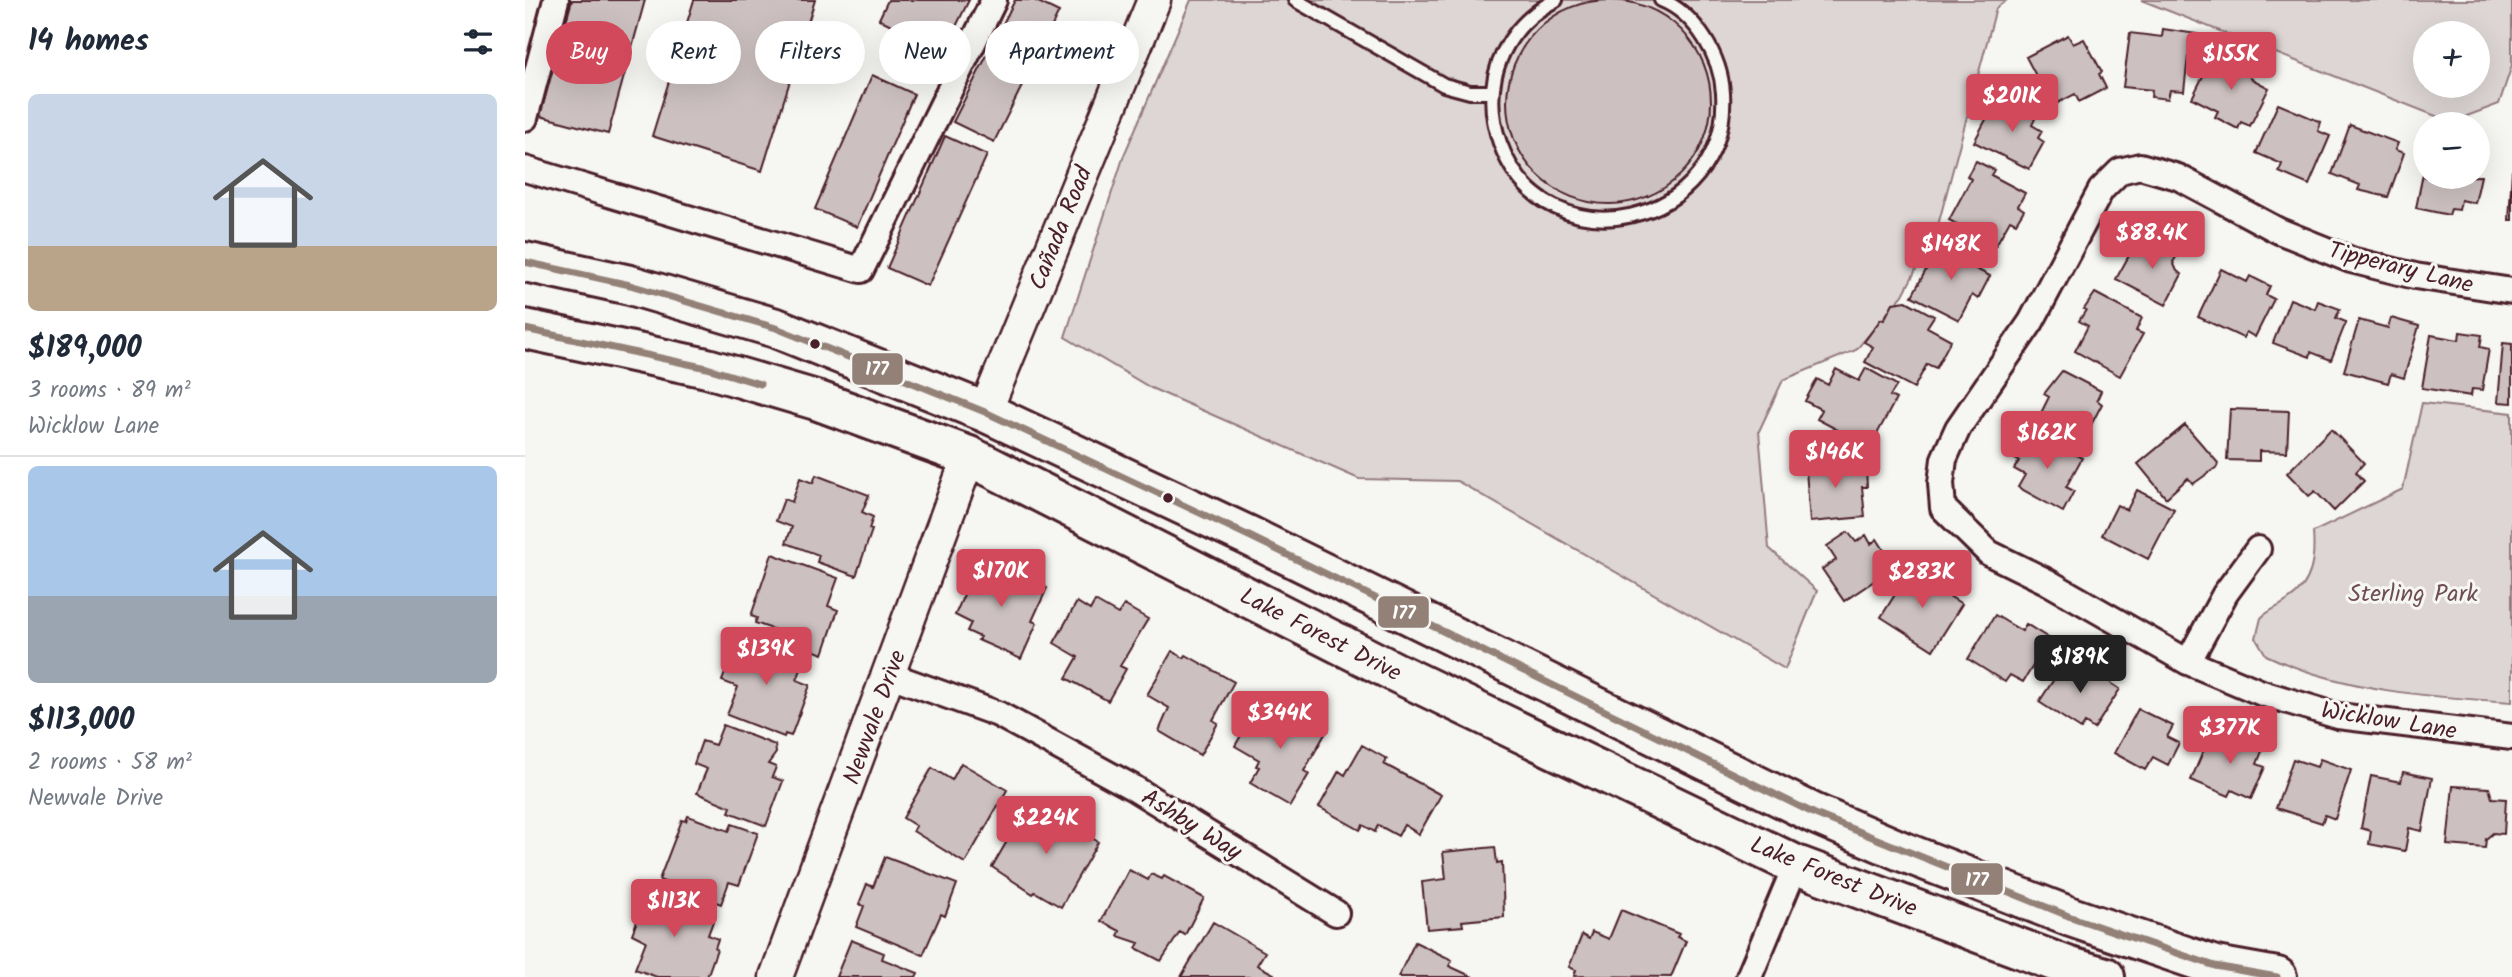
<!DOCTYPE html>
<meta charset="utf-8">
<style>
body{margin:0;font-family:Kalam,sans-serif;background:#f6f6f7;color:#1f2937;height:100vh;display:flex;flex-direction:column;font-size:26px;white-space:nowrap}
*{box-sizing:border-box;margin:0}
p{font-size:23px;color:#747a83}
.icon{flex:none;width:38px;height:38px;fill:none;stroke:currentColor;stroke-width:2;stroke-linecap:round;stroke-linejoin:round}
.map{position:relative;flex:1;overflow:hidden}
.sheet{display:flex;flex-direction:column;background:#fff;width:525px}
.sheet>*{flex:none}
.hud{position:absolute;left:21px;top:21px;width:665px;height:63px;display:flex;gap:14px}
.fabs{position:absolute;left:1888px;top:21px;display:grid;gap:14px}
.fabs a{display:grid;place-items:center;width:77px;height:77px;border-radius:50%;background:#fff;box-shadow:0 7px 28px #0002;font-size:35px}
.price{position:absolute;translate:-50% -60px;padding:0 16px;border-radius:7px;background:#d1495b;color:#fff;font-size:23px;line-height:46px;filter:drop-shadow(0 2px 4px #0008)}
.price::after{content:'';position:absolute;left:50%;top:42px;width:21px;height:16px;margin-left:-10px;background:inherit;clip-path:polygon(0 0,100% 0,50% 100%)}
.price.selected{background:#222;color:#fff}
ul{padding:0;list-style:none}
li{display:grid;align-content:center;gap:14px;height:371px;padding:0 28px}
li+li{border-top:2px solid #e0e1e3}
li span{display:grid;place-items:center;height:217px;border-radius:10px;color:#555}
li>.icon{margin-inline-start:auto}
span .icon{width:126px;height:126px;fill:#fffc;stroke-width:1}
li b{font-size:30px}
h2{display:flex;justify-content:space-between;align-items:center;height:84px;padding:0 28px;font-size:30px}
.tag{padding:0 24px;border-radius:32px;background:#fff;box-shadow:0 7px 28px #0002;font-size:24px;line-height:63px}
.tag.selected{background:#d1495b;color:#fff}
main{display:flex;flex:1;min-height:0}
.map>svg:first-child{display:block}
</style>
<main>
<section class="sheet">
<h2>14 homes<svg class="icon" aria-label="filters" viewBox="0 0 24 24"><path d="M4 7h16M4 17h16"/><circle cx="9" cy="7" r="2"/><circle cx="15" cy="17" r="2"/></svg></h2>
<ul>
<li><span style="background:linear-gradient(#c9d6e8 70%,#b9a48a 0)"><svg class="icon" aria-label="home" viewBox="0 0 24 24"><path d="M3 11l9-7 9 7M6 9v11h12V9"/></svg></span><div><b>$189,000</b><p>3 rooms · 89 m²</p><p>Wicklow Lane</p></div></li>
<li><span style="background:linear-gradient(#a9c7e8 60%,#9aa5b1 0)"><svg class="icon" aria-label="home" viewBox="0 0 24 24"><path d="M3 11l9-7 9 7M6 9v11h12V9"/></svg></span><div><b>$113,000</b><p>2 rooms · 58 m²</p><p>Newvale Drive</p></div></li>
</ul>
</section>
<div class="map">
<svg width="1987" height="977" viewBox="0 0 1987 977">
<rect width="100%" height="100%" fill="#f6f6f2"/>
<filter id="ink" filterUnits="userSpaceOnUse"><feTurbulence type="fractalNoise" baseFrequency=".0143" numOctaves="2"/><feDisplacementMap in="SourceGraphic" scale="14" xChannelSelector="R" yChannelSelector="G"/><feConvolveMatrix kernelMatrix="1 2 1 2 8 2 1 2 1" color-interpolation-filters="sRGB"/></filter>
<g filter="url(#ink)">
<path fill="#ddd6d5" stroke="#947a80" stroke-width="2" fill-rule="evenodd" d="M 666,0 L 1482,0 L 1471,8 L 1412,229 L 1378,295 L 1331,350 L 1258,380 L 1234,431 L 1244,548 L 1292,591 L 1260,669 L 932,481 L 834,479 L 626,388 L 540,337 L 599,155 Z
M 1616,0 L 1987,0 L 1987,65 L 1974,104 L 1926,122 ZM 1953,33 L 1953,86 L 1900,86 L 1900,33 Z
M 1897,403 L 1987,413 L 1987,702 C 1905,697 1816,691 1741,655 L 1731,638 L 1736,618 C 1744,610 1754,607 1763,600 C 1788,584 1790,558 1788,532 L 1878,489 Z"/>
<path fill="#ccc1c0" stroke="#4a1f2b" stroke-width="2" d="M982 102a102 102 0 1 1 204 0a102 102 0 1 1-204 0Z
M 47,0 L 120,0 L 83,134 L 15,116 Z
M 169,0 L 290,0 L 237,171 L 127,136 Z
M 363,0 L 444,0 L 419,51 L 354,19 Z
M 490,0 L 509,0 L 534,12 L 469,142 L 428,122 Z
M 1638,29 L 1672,34 L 1669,58 L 1663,57 L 1659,91 L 1645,90 L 1643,99 L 1626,97 L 1627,90 L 1598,87 L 1605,33 L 1637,37 Z
M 1543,35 L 1548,44 L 1559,39 L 1577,72 L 1574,74 L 1581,88 L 1554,102 L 1550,94 L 1527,106 L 1501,57 Z
M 1690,52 L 1729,72 L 1725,78 L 1744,88 L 1725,126 L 1716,122 L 1713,129 L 1690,117 L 1693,111 L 1667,98 Z
M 347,75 L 389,94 L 332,227 L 290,209 Z
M 1489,99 L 1513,112 L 1507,125 L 1517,131 L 1513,138 L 1519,142 L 1504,169 L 1449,142 L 1467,108 L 1481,115 Z
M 1753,104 L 1796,122 L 1793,131 L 1805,136 L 1784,185 L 1754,172 L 1757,164 L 1731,153 Z
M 1825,125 L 1873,143 L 1870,150 L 1879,153 L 1863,197 L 1833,190 L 1835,185 L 1807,174 Z
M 420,136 L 462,155 L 403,286 L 362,268 Z
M 1451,161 L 1469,170 L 1466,175 L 1500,193 L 1493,206 L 1499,210 L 1491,223 L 1485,220 L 1471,245 L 1424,220 L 1446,179 L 1442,176 Z
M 1900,164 L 1900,177 L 1956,176 L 1950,203 L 1936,200 L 1934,210 L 1926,209 L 1924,215 L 1891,208 Z
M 1987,170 L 1987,220 L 1984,220 Z
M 1630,238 L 1655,251 L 1648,262 L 1652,271 L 1657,274 L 1641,305 L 1591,279 L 1606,252 L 1609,254 L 1613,247 L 1622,251 Z
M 1423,243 L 1454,260 L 1449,268 L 1465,276 L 1453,299 L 1447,295 L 1434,320 L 1387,296 L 1408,257 L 1414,261 Z
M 1696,269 L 1722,282 L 1725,276 L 1745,286 L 1741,295 L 1749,299 L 1730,337 L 1721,332 L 1718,338 L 1673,317 Z
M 1570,293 L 1617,318 L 1611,331 L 1618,334 L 1595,376 L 1550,351 L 1563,326 L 1554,321 L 1561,310 L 1559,309 Z
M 1765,299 L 1790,309 L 1793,301 L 1815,309 L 1811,318 L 1821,322 L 1806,360 L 1786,352 L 1785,357 L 1748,343 Z
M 1381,301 L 1409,316 L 1402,327 L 1426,340 L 1411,368 L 1402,364 L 1389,388 L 1340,362 L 1348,347 L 1339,342 L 1356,319 L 1359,320 L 1368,303 Z
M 1866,318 L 1894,326 L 1879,378 L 1866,374 L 1863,383 L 1819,371 L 1834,320 L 1863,328 Z
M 1935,332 L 1957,335 L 1955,347 L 1964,349 L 1957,390 L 1947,389 L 1946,396 L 1897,388 L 1906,335 L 1934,340 Z
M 1978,343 L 1987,344 L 1987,403 L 1973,402 Z
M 1341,368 L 1372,385 L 1365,396 L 1371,399 L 1345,447 L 1292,419 L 1297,410 L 1280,401 L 1292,379 L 1303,385 L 1311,369 L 1334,381 Z
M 1537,371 L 1576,391 L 1572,400 L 1577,404 L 1555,446 L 1511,423 L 1524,397 L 1519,394 Z
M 1705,409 L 1764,411 L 1762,452 L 1734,451 L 1734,461 L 1702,460 Z
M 1660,425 L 1693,463 L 1692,467 L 1668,484 L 1663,478 L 1641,498 L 1613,464 Z
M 1806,429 L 1839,463 L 1831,472 L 1839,481 L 1809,511 L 1790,491 L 1784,496 L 1762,473 Z
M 1504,431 L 1557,458 L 1541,487 L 1549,491 L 1538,512 L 1493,487 L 1500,475 L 1489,469 L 1494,461 L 1490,459 Z
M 1320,457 L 1321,469 L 1341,467 L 1342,487 L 1337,487 L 1340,517 L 1285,522 L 1281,470 L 1287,469 L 1286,459 Z
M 291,475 L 344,495 L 337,512 L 348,517 L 344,529 L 347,530 L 331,576 L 292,562 L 294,555 L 261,543 L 267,527 L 251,521 L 259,499 L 267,502 L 275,478 L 288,483 Z
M 1612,490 L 1649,509 L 1623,559 L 1577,535 L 1592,505 L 1602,510 Z
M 1323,532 L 1331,542 L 1341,535 L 1346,544 L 1352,539 L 1370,567 L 1319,601 L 1297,569 L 1311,560 L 1302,546 Z
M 247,554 L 313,578 L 303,606 L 313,610 L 298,654 L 260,640 L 262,634 L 230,623 L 232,618 L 226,616 Z
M 453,562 L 495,581 L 497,577 L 522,588 L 507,621 L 512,623 L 496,659 L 453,640 L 455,637 L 442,631 L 446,623 L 430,615 Z
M 1384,572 L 1397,580 L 1400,576 L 1414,584 L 1411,588 L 1437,604 L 1408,650 L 1356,617 Z
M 570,601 L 593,614 L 599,605 L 623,619 L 595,666 L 601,669 L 583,701 L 541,678 L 553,657 L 529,643 L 552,602 L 565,610 Z
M 1470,615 L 1497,631 L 1501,624 L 1525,639 L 1498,682 L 1485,675 L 1480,682 L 1443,659 Z
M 214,636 L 279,661 L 272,680 L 285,685 L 266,736 L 260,734 L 259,737 L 202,715 L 213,687 L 197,681 Z
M 647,651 L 659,658 L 661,655 L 709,682 L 688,720 L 693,723 L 675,755 L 634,731 L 644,708 L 622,695 Z
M 1543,658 L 1569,676 L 1573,669 L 1588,678 L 1586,683 L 1595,689 L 1569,729 L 1560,723 L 1556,729 L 1514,702 Z
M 752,705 L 800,734 L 779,771 L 784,774 L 765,806 L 725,783 L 734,767 L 731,766 L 734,760 L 710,746 L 733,706 L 747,714 Z
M 1613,709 L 1648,726 L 1642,737 L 1654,743 L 1643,765 L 1628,757 L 1620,770 L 1589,753 Z
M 198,725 L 250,745 L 251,753 L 243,764 L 251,767 L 247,777 L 258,781 L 241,826 L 204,812 L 206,807 L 172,793 L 182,769 L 169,764 L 177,741 L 190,745 Z
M 1685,735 L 1710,745 L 1715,735 L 1739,746 L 1732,764 L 1740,767 L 1726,799 L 1707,790 L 1704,796 L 1666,780 Z
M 837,745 L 862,759 L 859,764 L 916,795 L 894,834 L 879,825 L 873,836 L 853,825 L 850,832 L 838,825 L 835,830 L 794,807 L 814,771 L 820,775 Z
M 1768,759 L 1792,767 L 1795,759 L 1826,770 L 1810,819 L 1800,815 L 1797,823 L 1751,808 Z
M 436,763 L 482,790 L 440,863 L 388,831 L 391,826 L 378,818 L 407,768 L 427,780 Z
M 1878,772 L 1907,778 L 1897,831 L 1884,828 L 1880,851 L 1844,844 L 1846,831 L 1836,828 L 1846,776 L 1876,782 Z
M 1928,786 L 1964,788 L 1967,798 L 1981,799 L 1979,834 L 1968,833 L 1961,839 L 1960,848 L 1922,845 Z
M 499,812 L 522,825 L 530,812 L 573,842 L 536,907 L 510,892 L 508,894 L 467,867 Z
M 163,816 L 204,831 L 207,824 L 233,833 L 214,885 L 204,882 L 196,904 L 134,880 L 157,820 L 161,821 Z
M 970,847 L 972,863 L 977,862 L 979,917 L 937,921 L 938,926 L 902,929 L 897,882 L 921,879 L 918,852 Z
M 360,857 L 432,884 L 420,916 L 416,914 L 398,955 L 331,927 L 339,906 L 334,904 L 342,884 L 348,887 Z
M 604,870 L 623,880 L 626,874 L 637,879 L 639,876 L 679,898 L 660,935 L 655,932 L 636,961 L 611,948 L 614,943 L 593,936 L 595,931 L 576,921 Z
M 124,890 L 190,916 L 183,935 L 193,939 L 190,948 L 192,949 L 182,977 L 132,977 L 110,969 L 121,941 L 107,934 Z
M 1096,910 L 1154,934 L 1152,937 L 1161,941 L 1146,977 L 1049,976 L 1051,970 L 1044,967 L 1057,935 L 1064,939 L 1067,932 L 1084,939 Z
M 688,922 L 740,952 L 732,965 L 749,974 L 747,977 L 656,977 Z
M 326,940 L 359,953 L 357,959 L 393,973 L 391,977 L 311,977 Z
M 890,942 L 927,960 L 924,966 L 948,977 L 873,977 Z"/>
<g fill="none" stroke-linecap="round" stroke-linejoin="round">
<g stroke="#4a1f2b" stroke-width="18">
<path id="service" d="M 770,0 L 919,85 L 945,92 L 967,92
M 1031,0 C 1000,16 978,42 970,76 C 965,99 967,121 975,143 C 1020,269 1206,227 1198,93 C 1196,57 1171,14 1136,0"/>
</g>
<g stroke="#4a1f2b" stroke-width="30">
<path id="minor" d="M 0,118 L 31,0
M 0,169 L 336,270 L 469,0
M 1987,291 L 1890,276 L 1826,260 L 1754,231 L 1653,177 L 1615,166 L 1595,171 L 1576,190 L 1506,322 L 1433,428 L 1419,459 L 1416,483 L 1418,508 L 1464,553 L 1521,581 L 1663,662 L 1737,693 L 1813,716 L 1987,737
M 1663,662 L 1700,594 L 1733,549
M 365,675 L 473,714 L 607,787 L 811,913
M 1224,977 L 1271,865"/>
</g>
<g stroke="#4a1f2b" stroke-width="37">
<path id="tertiary" d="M 460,412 L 629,0
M 251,977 L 444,456"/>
</g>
<g stroke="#4a1f2b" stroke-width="44">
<path id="primary" d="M 0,262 L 105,285 L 251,328 L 460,412 L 724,536 L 1290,814 L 1376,851 L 1546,917 L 1690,966 L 1752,977
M 0,329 L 182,368 L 291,400 L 444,456 L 870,672 L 1271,865 L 1545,967 L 1580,977"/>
</g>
<use href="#service" stroke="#f6f6f2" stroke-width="12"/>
<use href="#minor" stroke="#f6f6f2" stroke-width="24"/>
<use href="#tertiary" stroke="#f6f6f2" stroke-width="32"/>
<use href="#primary" stroke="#f6f6f2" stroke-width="38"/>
<g stroke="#f6f6f2" stroke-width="12">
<path id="bus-1" d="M 0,262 L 105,285 L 251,328 L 460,412 L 724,536 L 1290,814 L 1546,917 L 1690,966 L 1752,977
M 0,329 L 182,368 L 235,384"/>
</g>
<use href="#bus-1" stroke="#938177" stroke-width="7"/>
</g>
</g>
<g fill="#4a1f2b" stroke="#f6f6f2" stroke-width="2.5">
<circle cx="290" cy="344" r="6"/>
<circle cx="643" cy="498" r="6"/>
</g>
<g text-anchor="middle" stroke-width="6" stroke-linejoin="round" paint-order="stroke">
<g font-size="24" fill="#4a1f2b" stroke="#f6f6f2">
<text transform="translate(535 228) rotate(-68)" y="8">Cañada Road</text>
<text transform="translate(1876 267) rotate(14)" y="8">Tipperary Lane</text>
<text transform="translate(796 634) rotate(27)" y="8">Lake Forest Drive</text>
<text transform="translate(349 717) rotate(-70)" y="8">Newvale Drive</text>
<text transform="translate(1864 720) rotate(9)" y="8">Wicklow Lane</text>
<text transform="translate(667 824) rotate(32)" y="8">Ashby Way</text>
<text transform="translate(1309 876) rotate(22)" y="8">Lake Forest Drive</text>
</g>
<g font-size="24" fill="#6f4d56" stroke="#f6f6f2">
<text x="1888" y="601">Sterling Park</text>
</g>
</g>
<g stroke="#f6f6f2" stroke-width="2.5">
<rect x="326" y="352" width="53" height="34" rx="7" fill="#938177"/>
<rect x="852" y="595" width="53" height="34" rx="7" fill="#938177"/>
<rect x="1425" y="862" width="54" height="34" rx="7" fill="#938177"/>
</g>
<g font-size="19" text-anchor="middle" font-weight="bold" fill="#fff">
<text x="352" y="375">177</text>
<text x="879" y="619">177</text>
<text x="1452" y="886">177</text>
</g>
</svg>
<div class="fabs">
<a>+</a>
<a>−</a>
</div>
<b class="price" style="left:1706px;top:92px">$155K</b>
<b class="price" style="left:1487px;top:134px">$201K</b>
<b class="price" style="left:1627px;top:271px">$88.4K</b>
<b class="price" style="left:1426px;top:282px">$148K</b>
<b class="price" style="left:1522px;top:471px">$162K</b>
<b class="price" style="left:1310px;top:490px">$146K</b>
<b class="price" style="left:476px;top:609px">$170K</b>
<b class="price" style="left:1397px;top:610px">$283K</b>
<b class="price" style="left:241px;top:687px">$139K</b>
<b class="price selected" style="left:1555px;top:695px">$189K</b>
<b class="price" style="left:755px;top:751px">$344K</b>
<b class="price" style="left:1705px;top:766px">$377K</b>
<b class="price" style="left:521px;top:856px">$224K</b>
<b class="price" style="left:149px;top:939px">$113K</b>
<div class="hud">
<a class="tag selected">Buy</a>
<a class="tag">Rent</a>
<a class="tag">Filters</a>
<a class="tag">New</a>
<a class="tag">Apartment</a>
</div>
</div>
</main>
